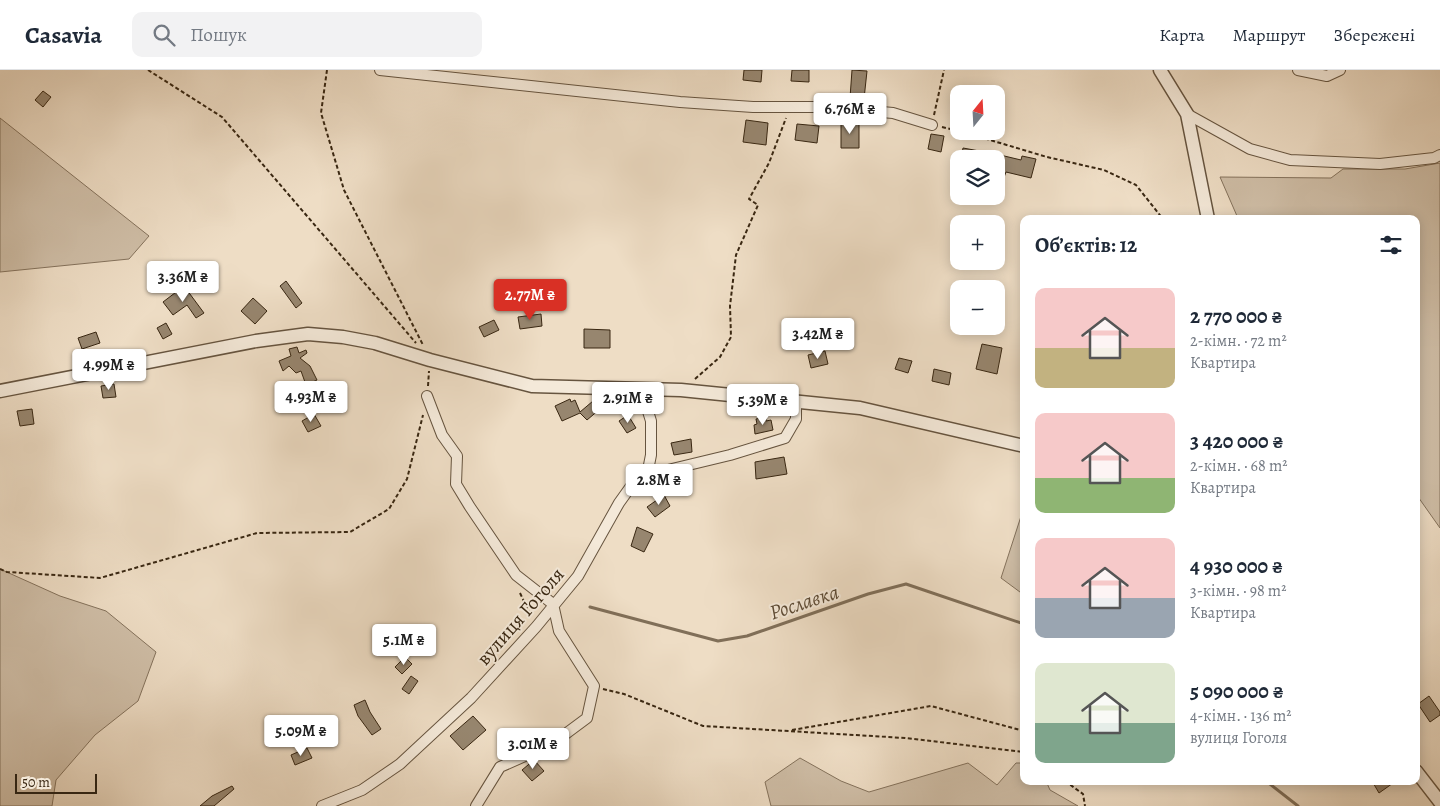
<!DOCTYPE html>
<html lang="uk">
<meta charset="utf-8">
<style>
body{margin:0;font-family:Alegreya,serif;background:#f2f2f3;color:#1f2937;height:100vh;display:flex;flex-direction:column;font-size:19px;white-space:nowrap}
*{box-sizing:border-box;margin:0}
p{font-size:16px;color:#747a83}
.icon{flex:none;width:28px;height:28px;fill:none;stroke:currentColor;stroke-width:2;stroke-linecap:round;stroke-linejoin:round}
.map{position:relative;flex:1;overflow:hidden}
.side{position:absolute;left:1020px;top:145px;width:400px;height:570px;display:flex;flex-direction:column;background:#fff;border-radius:10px;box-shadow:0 2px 12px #0003}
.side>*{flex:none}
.needle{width:32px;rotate:18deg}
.fabs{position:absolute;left:950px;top:15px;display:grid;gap:10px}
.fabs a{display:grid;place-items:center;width:55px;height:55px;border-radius:10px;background:#fff;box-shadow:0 2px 12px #0003;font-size:25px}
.scale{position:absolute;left:15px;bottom:12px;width:82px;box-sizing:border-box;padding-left:5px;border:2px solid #392712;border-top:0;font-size:14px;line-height:18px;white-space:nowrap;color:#392712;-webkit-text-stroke:4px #f4e9d9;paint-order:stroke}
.price{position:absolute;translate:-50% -42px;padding:0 11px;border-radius:5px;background:#fff;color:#222;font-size:16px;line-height:32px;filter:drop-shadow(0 1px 2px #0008)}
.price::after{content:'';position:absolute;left:50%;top:30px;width:15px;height:11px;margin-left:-8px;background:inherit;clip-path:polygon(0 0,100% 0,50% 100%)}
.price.active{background:#d93025;color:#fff}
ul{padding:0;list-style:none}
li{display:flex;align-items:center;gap:15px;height:125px;padding:0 15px}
li span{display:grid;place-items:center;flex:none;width:140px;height:100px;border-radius:10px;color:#555}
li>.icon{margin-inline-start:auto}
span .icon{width:60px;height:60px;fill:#fffc;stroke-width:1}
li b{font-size:21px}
h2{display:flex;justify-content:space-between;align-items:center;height:60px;padding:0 15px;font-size:21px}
header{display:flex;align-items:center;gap:30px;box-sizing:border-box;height:70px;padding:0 25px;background:#fff;border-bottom:1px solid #e0e1e3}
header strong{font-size:24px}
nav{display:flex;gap:28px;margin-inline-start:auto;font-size:18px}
.search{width:350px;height:45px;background:#f2f2f3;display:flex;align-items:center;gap:12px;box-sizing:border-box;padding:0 18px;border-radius:10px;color:#747a83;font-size:19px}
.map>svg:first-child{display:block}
</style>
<header>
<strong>Casavia</strong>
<div class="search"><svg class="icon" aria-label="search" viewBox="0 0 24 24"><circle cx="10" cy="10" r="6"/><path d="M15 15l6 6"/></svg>Пошук</div>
<nav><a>Карта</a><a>Маршрут</a><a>Збережені</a></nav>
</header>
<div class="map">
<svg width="1440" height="736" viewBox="0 0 1440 736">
<rect width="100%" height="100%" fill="#eeddc5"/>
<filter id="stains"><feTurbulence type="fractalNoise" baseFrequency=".004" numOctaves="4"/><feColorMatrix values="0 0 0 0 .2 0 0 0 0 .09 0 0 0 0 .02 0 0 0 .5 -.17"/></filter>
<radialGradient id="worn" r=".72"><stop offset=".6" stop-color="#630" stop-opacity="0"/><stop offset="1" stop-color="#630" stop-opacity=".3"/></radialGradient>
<path fill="#cfbea7" stroke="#84725c" d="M 0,48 L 149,166 L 129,189 L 0,202 Z
M 1440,93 L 1440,458 L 1416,424 L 1416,149 L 1241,149 L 1237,146 L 1220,107 L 1331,108 L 1343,99 L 1405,99 Z
M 1024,437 L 1024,525 L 1001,508 Z
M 0,499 L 60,526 L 106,541 L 156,582 L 138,631 L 95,665 L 56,710 L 52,736 L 0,736 Z
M 800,688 L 841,711 L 869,722 L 968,693 L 997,715 L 1016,693 L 1024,693 L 1024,711 L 1046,711 L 1050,720 L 1078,736 L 771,736 L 765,712 Z"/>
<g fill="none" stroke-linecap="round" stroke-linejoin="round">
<path stroke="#806f59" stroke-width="3" d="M 590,537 L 718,571 L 747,566 L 868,524 L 906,514 L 1024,554
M 1266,711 L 1298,736"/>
</g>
<path fill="#97866f" stroke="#392712" d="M 744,0 L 762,0 L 761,12 L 743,10 Z
M 792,0 L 809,0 L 809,12 L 791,11 Z
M 852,0 L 867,1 L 864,29 L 850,28 Z
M 43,21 L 51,27 L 43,37 L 35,30 Z
M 746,50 L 768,53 L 766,75 L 743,72 Z
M 841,51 L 859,52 L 859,78 L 841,78 Z
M 797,54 L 819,56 L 817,73 L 795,70 Z
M 931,64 L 944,66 L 941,82 L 928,79 Z
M 963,78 L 996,84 L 995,89 L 961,89 Z
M 996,84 L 1021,90 L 1022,86 L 1036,89 L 1031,108 L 1006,102 L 1003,110 L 996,108 Z
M 286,211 L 302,233 L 296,238 L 280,216 Z
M 184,216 L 204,243 L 196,248 L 187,235 L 173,245 L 163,232 Z
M 253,228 L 267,241 L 255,254 L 241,241 Z
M 541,244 L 542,256 L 520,259 L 518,247 Z
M 494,250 L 499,260 L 484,267 L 479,257 Z
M 166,253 L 172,264 L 163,269 L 157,258 Z
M 584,259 L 610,260 L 610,278 L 584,278 Z
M 96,262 L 100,273 L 82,279 L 78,268 Z
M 982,274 L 1002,278 L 997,304 L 976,299 Z
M 297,277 L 299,283 L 306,280 L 307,283 L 300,288 L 310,296 L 317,310 L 306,315 L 301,301 L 296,303 L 289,296 L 283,301 L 279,291 L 291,286 L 289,279 Z
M 825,281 L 828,294 L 811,298 L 808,285 Z
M 899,288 L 912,291 L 908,303 L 895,299 Z
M 934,299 L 951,303 L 949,315 L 932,311 Z
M 114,314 L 116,327 L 103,328 L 101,316 Z
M 570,329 L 571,332 L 575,330 L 580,342 L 593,331 L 600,339 L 587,350 L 580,343 L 562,351 L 555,336 Z
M 32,339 L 34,354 L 20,356 L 17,341 Z
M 314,344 L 321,356 L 308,362 L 302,351 Z
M 628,345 L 636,358 L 627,363 L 619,351 Z
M 766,347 L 766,351 L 771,350 L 773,360 L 755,364 L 754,355 L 757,354 L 756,349 Z
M 691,369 L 692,382 L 674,385 L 671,373 Z
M 784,387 L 787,404 L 756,409 L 755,392 Z
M 664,425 L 670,436 L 655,447 L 647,437 Z
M 637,457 L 653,464 L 644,482 L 631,476 Z
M 405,587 L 412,594 L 402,604 L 395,597 Z
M 411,606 L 418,611 L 409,624 L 402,619 Z
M 1429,626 L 1440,642 L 1440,645 L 1430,652 L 1418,634 Z
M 365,630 L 370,642 L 381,659 L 372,665 L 358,646 L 354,635 Z
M 473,646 L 486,660 L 463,680 L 450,666 Z
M 307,678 L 312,688 L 295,695 L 291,685 Z
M 534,690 L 544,701 L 532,711 L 522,700 Z
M 1372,711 L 1396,711 L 1379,723 Z
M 232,716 L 234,719 L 214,736 L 200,736 L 212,726 Z"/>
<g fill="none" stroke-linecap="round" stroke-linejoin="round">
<g stroke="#66543f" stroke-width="12">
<path id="minor" d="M 380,0 L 680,32 L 753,37 L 826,37 L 893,43 L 932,55
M 1298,0 L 1327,6 L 1340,0
M 1187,44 L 1250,79 L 1290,90 L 1380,94 L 1434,88 L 1440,85
M 427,326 L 442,365 L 457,386 L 456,414 L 470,437 L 516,505 L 553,534 L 559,561 L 594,616 L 587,648 L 552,674 L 500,697 L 476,736
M 647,405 L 730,385 L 785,368 L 796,349 L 796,333
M 322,736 L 362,720 L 400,694 L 471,628 L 536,557 L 578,506 L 619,433 L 634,412 L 647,405 L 651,385 L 651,351 L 641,319"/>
</g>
<g stroke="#66543f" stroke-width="15">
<path id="tertiary" d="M 1160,0 L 1187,44 L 1208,149
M 0,321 L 256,271 L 308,264 L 343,267 L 375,273 L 430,290 L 532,316 L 681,320 L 860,338 L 1024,376
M 1416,701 L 1440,732"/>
</g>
<path stroke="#392712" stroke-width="2" stroke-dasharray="4 2.5" stroke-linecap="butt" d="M 148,0 L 222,47 L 416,273
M 327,0 L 321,43 L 344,120 L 423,275
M 934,45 L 944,0
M 942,57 L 959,61
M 960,61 L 1047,87 L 1104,100 L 1136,115 L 1163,149
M 695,309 L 720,287 L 731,267 L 730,236 L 736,185 L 758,135 L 749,129 L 769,93 L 786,48
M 428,316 L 429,301
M 0,499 L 7,502 L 100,508 L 257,463 L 350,462 L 389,439 L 407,409 L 423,345
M 520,523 L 531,546
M 603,619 L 624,624 L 703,656 L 905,668 L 1024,682
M 792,660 L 931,636 L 1024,661
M 1065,711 L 1083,724 L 1085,736"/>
<use href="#minor" stroke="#f4e9d9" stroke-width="10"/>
<use href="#tertiary" stroke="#f4e9d9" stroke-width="12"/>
</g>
<g text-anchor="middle" stroke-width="4" stroke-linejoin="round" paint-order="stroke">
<g font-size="20" fill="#392712" stroke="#f4e9d9">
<text transform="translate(520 546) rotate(-49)" y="7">вулиця Гоголя</text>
</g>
<g font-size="21" font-style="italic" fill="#5d4b35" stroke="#f4e9d9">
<text transform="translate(804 532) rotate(-18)" y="7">Рославка</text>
</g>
</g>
<rect width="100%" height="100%" filter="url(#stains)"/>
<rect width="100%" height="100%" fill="url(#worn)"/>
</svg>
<div class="fabs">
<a><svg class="needle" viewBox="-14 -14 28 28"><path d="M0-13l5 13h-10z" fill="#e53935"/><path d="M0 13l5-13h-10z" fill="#747a83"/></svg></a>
<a><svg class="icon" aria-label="layers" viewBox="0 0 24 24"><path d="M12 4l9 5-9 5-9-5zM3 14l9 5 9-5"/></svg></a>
<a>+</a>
<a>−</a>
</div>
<div class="scale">50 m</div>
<b class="price" style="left:850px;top:65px">6.76M ₴</b>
<b class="price" style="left:183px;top:233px">3.36M ₴</b>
<b class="price active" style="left:530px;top:251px">2.77M ₴</b>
<b class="price" style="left:818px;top:290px">3.42M ₴</b>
<b class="price" style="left:109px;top:321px">4.99M ₴</b>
<b class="price" style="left:311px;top:353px">4.93M ₴</b>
<b class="price" style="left:628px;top:354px">2.91M ₴</b>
<b class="price" style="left:763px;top:356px">5.39M ₴</b>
<b class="price" style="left:659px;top:436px">2.8M ₴</b>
<b class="price" style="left:404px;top:596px">5.1M ₴</b>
<b class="price" style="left:301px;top:687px">5.09M ₴</b>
<b class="price" style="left:533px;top:700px">3.01M ₴</b>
<section class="side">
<h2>Об’єктів: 12<svg class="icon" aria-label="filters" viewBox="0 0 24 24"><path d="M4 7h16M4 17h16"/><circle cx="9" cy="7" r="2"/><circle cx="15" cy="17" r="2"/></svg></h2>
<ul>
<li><span style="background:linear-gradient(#f6c9c9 60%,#c2b280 0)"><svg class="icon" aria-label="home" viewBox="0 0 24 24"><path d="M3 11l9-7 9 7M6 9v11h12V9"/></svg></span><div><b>2 770 000 ₴</b><p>2-кімн. · 72 m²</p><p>Квартира</p></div></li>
<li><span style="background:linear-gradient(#f6c9c9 65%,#8fb573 0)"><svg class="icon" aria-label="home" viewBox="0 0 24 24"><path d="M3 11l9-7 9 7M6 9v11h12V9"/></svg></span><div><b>3 420 000 ₴</b><p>2-кімн. · 68 m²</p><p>Квартира</p></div></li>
<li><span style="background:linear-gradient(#f6c9c9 60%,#9aa5b1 0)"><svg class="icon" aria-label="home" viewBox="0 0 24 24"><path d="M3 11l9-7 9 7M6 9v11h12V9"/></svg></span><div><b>4 930 000 ₴</b><p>3-кімн. · 98 m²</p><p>Квартира</p></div></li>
<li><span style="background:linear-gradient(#dfe7d0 60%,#7fa58c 0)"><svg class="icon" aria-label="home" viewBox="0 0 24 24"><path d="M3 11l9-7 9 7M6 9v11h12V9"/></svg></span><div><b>5 090 000 ₴</b><p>4-кімн. · 136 m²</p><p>вулиця Гоголя</p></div></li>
</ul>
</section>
</div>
